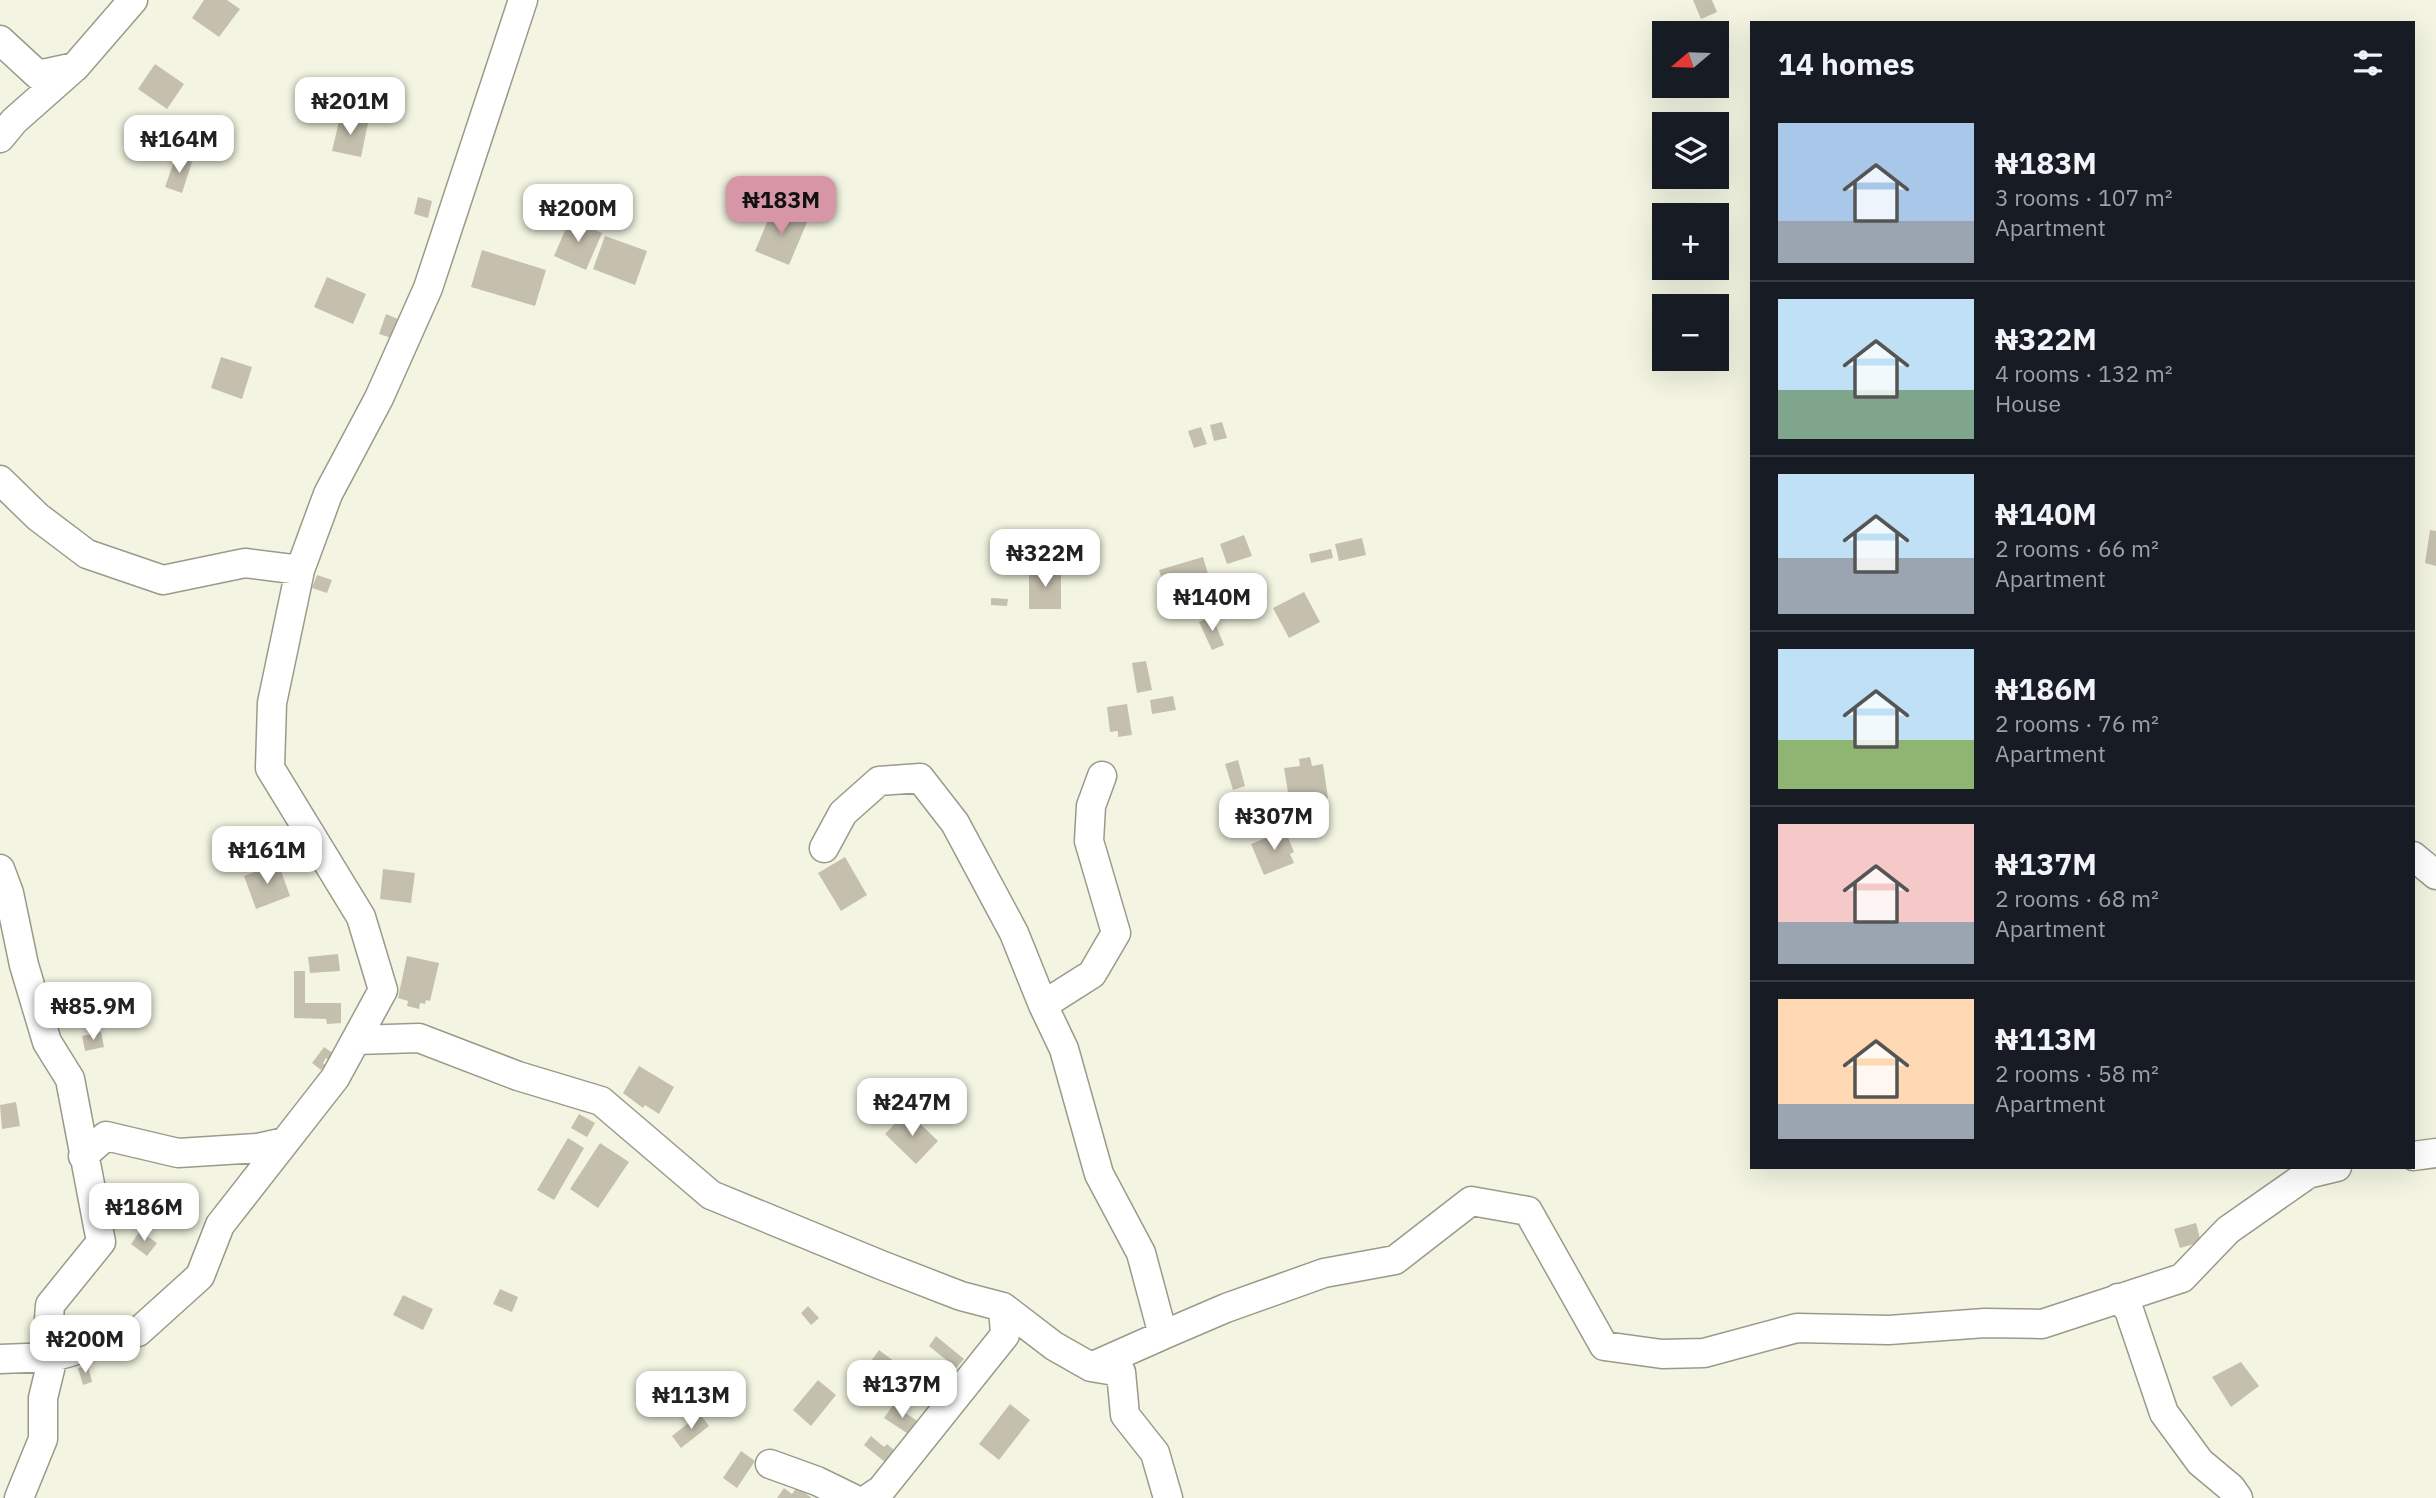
<!DOCTYPE html>
<meta charset="utf-8">
<style>
body{margin:0;font-family:"IBM Plex Sans",sans-serif;background:#20242c;color:#f1f3f6;height:100vh;display:flex;flex-direction:column;font-size:26px;white-space:nowrap}
*{box-sizing:border-box;margin:0}
p{font-size:23px;color:#9ea1a6}
.icon{flex:none;width:38px;height:38px;fill:none;stroke:currentColor;stroke-width:2;stroke-linecap:round;stroke-linejoin:round}
.map{position:relative;flex:1;overflow:hidden}
.details{position:absolute;left:1750px;top:21px;width:665px;height:1148px;display:flex;flex-direction:column;background:#171b24;border-radius:0px;box-shadow:0 7px 28px #0002}
.details>*{flex:none}
.needle{width:46px;rotate:251deg}
.controls{position:absolute;left:1652px;top:21px;display:grid;gap:14px}
.controls a{display:grid;place-items:center;width:77px;height:77px;border-radius:0px;background:#171b24;box-shadow:0 7px 28px #0002;font-size:35px}
.price{position:absolute;translate:-50% -60px;padding:0 16px;border-radius:14px;background:#fff;color:#222;font-size:23px;line-height:46px;filter:drop-shadow(0 2px 4px #0008)}
.price::after{content:'';position:absolute;left:50%;top:42px;width:21px;height:16px;margin-left:-10px;background:inherit;clip-path:polygon(0 0,100% 0,50% 100%)}
.price.current{background:#d696a6;color:#111}
ul{padding:0;list-style:none}
li{display:flex;align-items:center;gap:21px;height:175px;padding:0 28px}
li+li{border-top:2px solid #363941}
li span{display:grid;place-items:center;flex:none;width:196px;height:140px;border-radius:0px;color:#555}
li>.icon{margin-inline-start:auto}
span .icon{width:84px;height:84px;fill:#fffc;stroke-width:1}
li b{font-size:30px}
h2{display:flex;justify-content:space-between;align-items:center;height:84px;padding:0 28px;font-size:30px}
.map>svg:first-child{display:block}
</style>
<div class="map">
<svg width="2436" height="1498" viewBox="0 0 2436 1498">
<rect width="100%" height="100%" fill="#f3f5e2"/>
<path fill="#c5c0ae" d="M 204,0 L 227,0 L 240,9 L 219,37 L 192,18 Z
M 1693,0 L 1712,0 L 1717,12 L 1701,19 Z
M 155,64 L 184,84 L 167,109 L 138,89 Z
M 340,117 L 368,123 L 361,157 L 332,151 Z
M 176,156 L 192,162 L 182,193 L 165,187 Z
M 418,197 L 432,201 L 428,218 L 414,214 Z
M 773,208 L 807,222 L 789,265 L 755,251 Z
M 570,219 L 602,233 L 586,270 L 554,256 Z
M 605,236 L 647,251 L 635,285 L 593,269 Z
M 482,250 L 546,270 L 535,306 L 471,287 Z
M 327,277 L 366,294 L 353,324 L 314,307 Z
M 386,314 L 398,319 L 391,338 L 379,334 Z
M 221,357 L 252,367 L 242,399 L 211,388 Z
M 1222,422 L 1227,438 L 1214,441 L 1210,425 Z
M 1201,427 L 1207,444 L 1194,448 L 1188,431 Z
M 2430,530 L 2436,531 L 2436,566 L 2425,563 Z
M 1244,535 L 1252,556 L 1227,564 L 1220,544 Z
M 1362,538 L 1366,555 L 1339,561 L 1335,544 Z
M 1331,549 L 1333,558 L 1311,563 L 1309,554 Z
M 1203,557 L 1213,591 L 1169,603 L 1159,570 Z
M 1061,568 L 1061,609 L 1029,609 L 1029,569 Z
M 317,575 L 332,580 L 327,593 L 312,588 Z
M 1304,592 L 1320,622 L 1289,638 L 1273,608 Z
M 991,598 L 1008,599 L 1007,606 L 991,605 Z
M 1212,616 L 1224,645 L 1212,650 L 1199,622 Z
M 1146,661 L 1152,690 L 1137,693 L 1132,663 Z
M 1173,696 L 1176,710 L 1152,714 L 1150,700 Z
M 1127,704 L 1132,735 L 1118,737 L 1118,731 L 1110,732 L 1107,707 Z
M 1310,757 L 1312,766 L 1323,764 L 1328,798 L 1290,804 L 1284,768 L 1300,766 L 1299,759 Z
M 1238,760 L 1245,786 L 1233,790 L 1225,764 Z
M 1285,830 L 1294,852 L 1290,854 L 1294,863 L 1264,875 L 1251,844 Z
M 845,857 L 867,895 L 841,911 L 818,873 Z
M 278,863 L 290,896 L 256,909 L 244,876 Z
M 383,869 L 415,873 L 411,903 L 380,899 Z
M 338,954 L 340,971 L 310,973 L 308,957 Z
M 407,956 L 439,963 L 430,1001 L 426,1000 L 425,1004 L 420,1003 L 419,1009 L 407,1006 L 408,1001 L 398,998 Z
M 294,971 L 305,971 L 305,1003 L 341,1003 L 341,1023 L 327,1024 L 326,1019 L 294,1018 Z
M 101,1032 L 104,1047 L 85,1051 L 82,1036 Z
M 324,1047 L 334,1054 L 330,1061 L 326,1058 L 323,1063 L 325,1065 L 321,1070 L 312,1063 Z
M 639,1066 L 674,1087 L 659,1114 L 645,1105 L 643,1108 L 623,1093 Z
M 16,1102 L 20,1126 L 2,1129 L 0,1105 Z
M 907,1111 L 938,1141 L 916,1164 L 885,1134 Z
M 579,1114 L 595,1123 L 587,1137 L 571,1128 Z
M 568,1138 L 584,1148 L 554,1200 L 537,1190 Z
M 600,1143 L 629,1162 L 598,1208 L 570,1189 Z
M 2196,1223 L 2201,1242 L 2180,1248 L 2174,1229 Z
M 140,1231 L 157,1243 L 147,1256 L 131,1244 Z
M 500,1289 L 518,1297 L 512,1312 L 493,1304 Z
M 403,1295 L 433,1309 L 423,1330 L 393,1315 Z
M 808,1306 L 819,1318 L 811,1325 L 801,1313 Z
M 936,1336 L 964,1359 L 956,1368 L 929,1346 Z
M 879,1350 L 903,1368 L 893,1381 L 869,1364 Z
M 2241,1362 L 2259,1386 L 2231,1407 L 2212,1377 Z
M 88,1366 L 92,1382 L 83,1385 L 78,1368 Z
M 911,1372 L 936,1391 L 926,1404 L 901,1384 Z
M 818,1380 L 836,1395 L 811,1426 L 793,1410 Z
M 1010,1404 L 1030,1420 L 999,1460 L 979,1444 Z
M 893,1405 L 919,1422 L 910,1435 L 884,1418 Z
M 700,1414 L 709,1426 L 681,1448 L 672,1436 Z
M 871,1436 L 884,1447 L 887,1444 L 900,1455 L 891,1467 L 864,1445 Z
M 741,1451 L 755,1461 L 737,1488 L 723,1478 Z
M 797,1487 L 812,1498 L 777,1498 L 784,1488 L 792,1494 Z"/>
<g fill="none" stroke-linecap="round" stroke-linejoin="round">
<g stroke="#999b8a" stroke-width="31">
<path id="minor" d="M 0,40 L 38,75 L 75,67
M 0,138 L 14,121 L 75,67 L 133,0
M 0,480 L 38,517 L 87,554 L 163,580 L 245,563 L 300,570
M 824,848 L 843,813 L 879,781 L 920,778 L 955,823 L 1014,933 L 1043,1005
M 2413,856 L 2436,875
M 0,869 L 9,893 L 24,965 L 47,1042 L 70,1079 L 101,1242 L 50,1305 L 48,1333 L 53,1357 L 43,1398 L 43,1439 L 19,1498
M 356,1040 L 419,1038 L 518,1076 L 601,1101 L 711,1195 L 881,1265 L 961,1296 L 1003,1307 L 1054,1346 L 1091,1367 L 1163,1335 L 1141,1253 L 1099,1174 L 1064,1049 L 1043,1005 L 1092,974 L 1116,933 L 1089,841 L 1091,806 L 1102,776
M 83,1156 L 106,1136 L 178,1153 L 258,1148 L 285,1142
M 2413,1156 L 2436,1153
M 2118,1298 L 2129,1310 L 2164,1413 L 2200,1462 L 2231,1488 L 2238,1498
M 1163,1335 L 1226,1308 L 1324,1273 L 1395,1260 L 1471,1201 L 1528,1211 L 1604,1346 L 1662,1354 L 1704,1353 L 1797,1328 L 1889,1330 L 1985,1323 L 2042,1324 L 2182,1278 L 2228,1230 L 2308,1174 L 2337,1167
M 0,1359 L 53,1357 L 138,1332 L 200,1276 L 220,1225 L 335,1078 L 383,990 L 361,917 L 270,768 L 272,703 L 300,570 L 328,494 L 379,398 L 428,288 L 523,0
M 1091,1367 L 1121,1372 L 1125,1415 L 1155,1453 L 1168,1498
M 770,1464 L 817,1481 L 852,1498
M 869,1498 L 881,1490 L 1005,1335 L 1003,1307"/>
</g>
<use href="#minor" stroke="#fff" stroke-width="28"/>
</g>
</svg>
<div class="controls">
<a><svg class="needle" viewBox="-14 -14 28 28"><path d="M0-13l5 13h-10z" fill="#e53935"/><path d="M0 13l5-13h-10z" fill="#9ea1a6"/></svg></a>
<a><svg class="icon" aria-label="layers" viewBox="0 0 24 24"><path d="M12 4l9 5-9 5-9-5zM3 14l9 5 9-5"/></svg></a>
<a>+</a>
<a>−</a>
</div>
<b class="price" style="left:350px;top:137px">₦201M</b>
<b class="price" style="left:179px;top:175px">₦164M</b>
<b class="price current" style="left:781px;top:236px">₦183M</b>
<b class="price" style="left:578px;top:244px">₦200M</b>
<b class="price" style="left:1045px;top:589px">₦322M</b>
<b class="price" style="left:1212px;top:633px">₦140M</b>
<b class="price" style="left:1274px;top:852px">₦307M</b>
<b class="price" style="left:267px;top:886px">₦161M</b>
<b class="price" style="left:93px;top:1042px">₦85.9M</b>
<b class="price" style="left:912px;top:1138px">₦247M</b>
<b class="price" style="left:144px;top:1243px">₦186M</b>
<b class="price" style="left:85px;top:1375px">₦200M</b>
<b class="price" style="left:902px;top:1420px">₦137M</b>
<b class="price" style="left:691px;top:1431px">₦113M</b>
<section class="details">
<h2>14 homes<svg class="icon" aria-label="filters" viewBox="0 0 24 24"><path d="M4 7h16M4 17h16"/><circle cx="9" cy="7" r="2"/><circle cx="15" cy="17" r="2"/></svg></h2>
<ul>
<li><span style="background:linear-gradient(#a9c7e8 70%,#9aa5b1 0)"><svg class="icon" aria-label="home" viewBox="0 0 24 24"><path d="M3 11l9-7 9 7M6 9v11h12V9"/></svg></span><div><b>₦183M</b><p>3 rooms · 107 m²</p><p>Apartment</p></div></li>
<li><span style="background:linear-gradient(#bfe0f5 65%,#7fa58c 0)"><svg class="icon" aria-label="home" viewBox="0 0 24 24"><path d="M3 11l9-7 9 7M6 9v11h12V9"/></svg></span><div><b>₦322M</b><p>4 rooms · 132 m²</p><p>House</p></div></li>
<li><span style="background:linear-gradient(#bfe0f5 60%,#9aa5b1 0)"><svg class="icon" aria-label="home" viewBox="0 0 24 24"><path d="M3 11l9-7 9 7M6 9v11h12V9"/></svg></span><div><b>₦140M</b><p>2 rooms · 66 m²</p><p>Apartment</p></div></li>
<li><span style="background:linear-gradient(#bfe0f5 65%,#8fb573 0)"><svg class="icon" aria-label="home" viewBox="0 0 24 24"><path d="M3 11l9-7 9 7M6 9v11h12V9"/></svg></span><div><b>₦186M</b><p>2 rooms · 76 m²</p><p>Apartment</p></div></li>
<li><span style="background:linear-gradient(#f6c9c9 70%,#9aa5b1 0)"><svg class="icon" aria-label="home" viewBox="0 0 24 24"><path d="M3 11l9-7 9 7M6 9v11h12V9"/></svg></span><div><b>₦137M</b><p>2 rooms · 68 m²</p><p>Apartment</p></div></li>
<li><span style="background:linear-gradient(#ffd9b3 75%,#9aa5b1 0)"><svg class="icon" aria-label="home" viewBox="0 0 24 24"><path d="M3 11l9-7 9 7M6 9v11h12V9"/></svg></span><div><b>₦113M</b><p>2 rooms · 58 m²</p><p>Apartment</p></div></li>
</ul>
</section>
</div>
